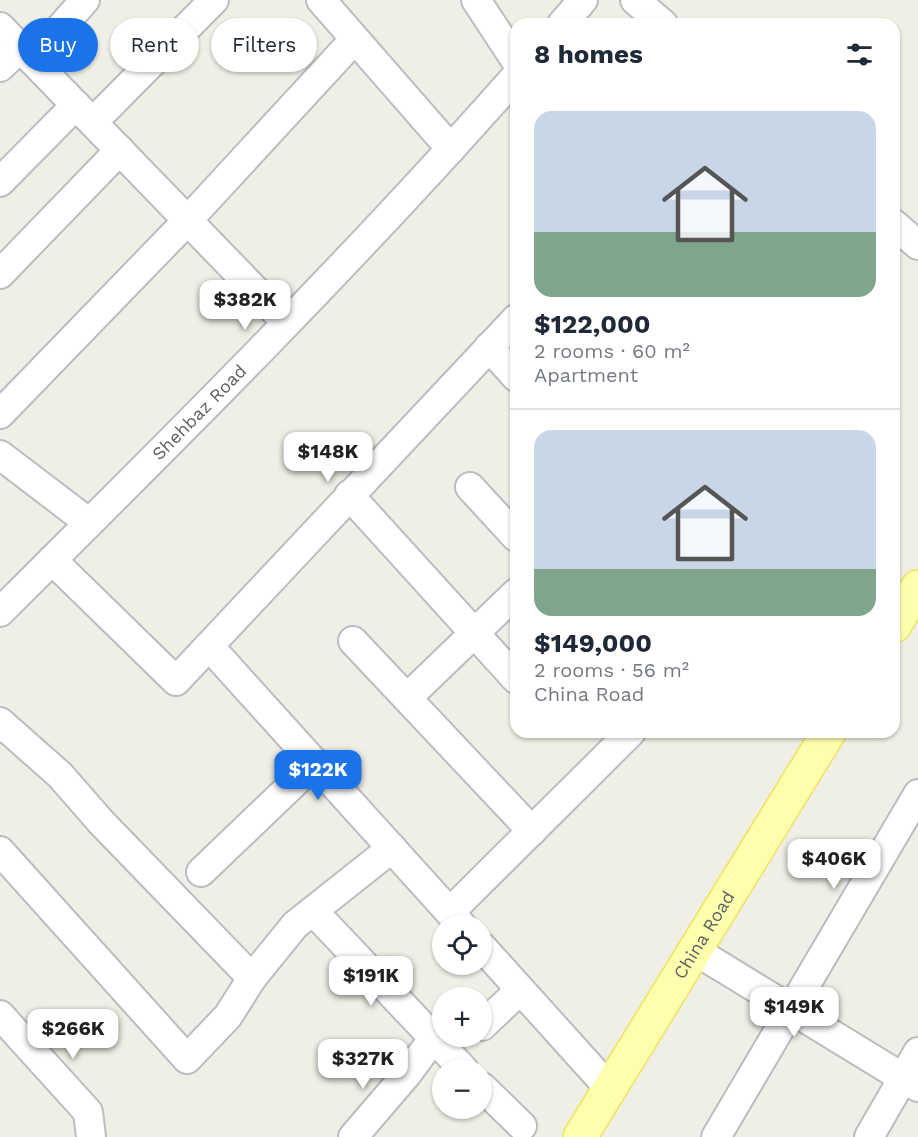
<!DOCTYPE html>
<meta charset="utf-8">
<style>
body{margin:0;font-family:"Work Sans",sans-serif;background:#f2f2f3;color:#1f2937;height:100vh;display:flex;flex-direction:column;font-size:22px;white-space:nowrap}
*{box-sizing:border-box;margin:0}
p{font-size:20px;color:#747a83}
.icon{flex:none;width:33px;height:33px;fill:none;stroke:currentColor;stroke-width:2;stroke-linecap:round;stroke-linejoin:round}
.map{position:relative;flex:1;overflow:hidden}
.side{position:absolute;left:510px;top:18px;width:390px;height:720px;display:flex;flex-direction:column;background:#fff;border-radius:18px;box-shadow:0 2px 4px #0004}
.side>*{flex:none}
.hud{position:absolute;left:18px;top:18px;width:402px;height:54px;display:flex;gap:12px}
.fabs{position:absolute;left:432px;top:915px;display:grid;gap:12px}
.fabs a{display:grid;place-items:center;width:60px;height:60px;border-radius:50%;background:#fff;box-shadow:0 2px 4px #0004;font-size:30px}
.price{position:absolute;translate:-50% -51px;padding:0 14px;border-radius:12px;background:#fff;color:#222;font-size:20px;line-height:39px;filter:drop-shadow(0 2px 3px #0008)}
.price::after{content:'';position:absolute;left:50%;top:36px;width:18px;height:14px;margin-left:-9px;background:inherit;clip-path:polygon(0 0,100% 0,50% 100%)}
.price.on{background:#1a73e8;color:#fff}
ul{padding:0;list-style:none}
li{display:grid;align-content:center;gap:12px;height:318px;padding:0 24px}
li+li{border-top:2px solid #e0e1e3}
li span{display:grid;place-items:center;height:186px;border-radius:18px;color:#555}
li>.icon{margin-inline-start:auto}
span .icon{width:108px;height:108px;fill:#fffc;stroke-width:1}
li b{font-size:26px}
h2{display:flex;justify-content:space-between;align-items:center;height:72px;padding:0 24px;font-size:26px}
.chip{padding:0 21px;border-radius:27px;background:#fff;box-shadow:0 2px 4px #0004;font-size:21px;line-height:54px}
.chip.on{background:#1a73e8;color:#fff}
.map>svg:first-child{display:block}
</style>
<div class="map">
<svg width="918" height="1137" viewBox="0 0 918 1137">
<rect width="100%" height="100%" fill="#efefe6"/>
<g fill="none" stroke-linecap="round" stroke-linejoin="round">
<g stroke="#babcc1" stroke-width="32">
<g id="minor">
<path d="M 321,0 L 451,149"/>
<path d="M 476,0 L 516,61"/>
<path d="M 635,0 L 663,24"/>
<path d="M 562,24 L 583,0"/>
<path d="M 0,27 L 286,322"/>
<path d="M 32,60 L 85,0"/>
<path d="M 0,67 L 20,48"/>
<path d="M 93,122 L 214,0"/>
<path d="M 0,182 L 76,105"/>
<path d="M 894,224 L 918,245"/>
<path d="M 0,274 L 120,150"/>
<path d="M 489,347 L 516,377"/>
<path d="M 0,414 L 188,220 L 354,40"/>
<path d="M 0,455 L 88,522"/>
<path d="M 470,487 L 516,537"/>
<path d="M 349,495 L 516,679"/>
<path d="M 52,560 L 176,681 L 516,319"/>
<path id="s1" d="M 0,612 C 176,437 352,262 516,76"/>
<path d="M 353,641 L 532,831"/>
<path d="M 209,646 L 462,926"/>
<path d="M 407,698 L 516,593"/>
<path d="M 0,722 L 60,775 L 101,822 L 252,978"/>
<path d="M 0,851 L 187,1059 L 228,1016 L 252,978 L 295,925 L 392,848"/>
<path d="M 201,872 L 315,763"/>
<path d="M 313,911 L 464,1070"/>
<path d="M 450,912 L 631,732"/>
<path d="M 482,947 L 610,1089"/>
<path d="M 694,950 L 918,1087"/>
<path d="M 0,1015 L 88,1112 L 91,1137"/>
<path d="M 482,1026 L 520,990"/>
<path d="M 482,1087 L 522,1126"/>
<path d="M 353,1137 L 407,1074 L 433,1039"/>
<path d="M 716,1137 L 918,794"/>
<path d="M 869,1137 L 918,1052"/>
</g>
</g>
<g stroke="#f1e25d" stroke-width="36">
<g id="major">
<path d="M 894,626 L 918,587"/>
<path id="s2" d="M 580,1137 L 829,732"/>
</g>
</g>
<use href="#minor" stroke="#fff" stroke-width="28"/>
<use href="#major" stroke="#fdffac" stroke-width="33"/>
</g>
<g text-anchor="middle" stroke-width="4.5" stroke-linejoin="round" paint-order="stroke">
<g font-size="18" fill="#5d5f66" stroke="#fff">
<text dy="6" stroke="none"><textPath href="#s1" startOffset="282">Shehbaz Road</textPath></text>
<text dy="6" stroke="none"><textPath href="#s2" startOffset="237">China Road</textPath></text>
</g>
</g>
</svg>
<div class="fabs">
<a><svg class="icon" aria-label="locate" viewBox="0 0 24 24"><circle cx="12" cy="12" r="6"/><path d="M12 2v4M12 18v4M2 12h4M18 12h4"/></svg></a>
<a>+</a>
<a>−</a>
</div>
<b class="price" style="left:245px;top:331px">$382K</b>
<b class="price" style="left:328px;top:483px">$148K</b>
<b class="price on" style="left:318px;top:801px">$122K</b>
<b class="price" style="left:834px;top:890px">$406K</b>
<b class="price" style="left:371px;top:1007px">$191K</b>
<b class="price" style="left:794px;top:1038px">$149K</b>
<b class="price" style="left:73px;top:1060px">$266K</b>
<b class="price" style="left:363px;top:1090px">$327K</b>
<div class="hud">
<a class="chip on">Buy</a>
<a class="chip">Rent</a>
<a class="chip">Filters</a>
</div>
<section class="side">
<h2>8 homes<svg class="icon" aria-label="filters" viewBox="0 0 24 24"><path d="M4 7h16M4 17h16"/><circle cx="9" cy="7" r="2"/><circle cx="15" cy="17" r="2"/></svg></h2>
<ul>
<li><span style="background:linear-gradient(#c9d6e8 65%,#7fa58c 0)"><svg class="icon" aria-label="home" viewBox="0 0 24 24"><path d="M3 11l9-7 9 7M6 9v11h12V9"/></svg></span><div><b>$122,000</b><p>2 rooms · 60 m²</p><p>Apartment</p></div></li>
<li><span style="background:linear-gradient(#c9d6e8 75%,#7fa58c 0)"><svg class="icon" aria-label="home" viewBox="0 0 24 24"><path d="M3 11l9-7 9 7M6 9v11h12V9"/></svg></span><div><b>$149,000</b><p>2 rooms · 56 m²</p><p>China Road</p></div></li>
</ul>
</section>
</div>
